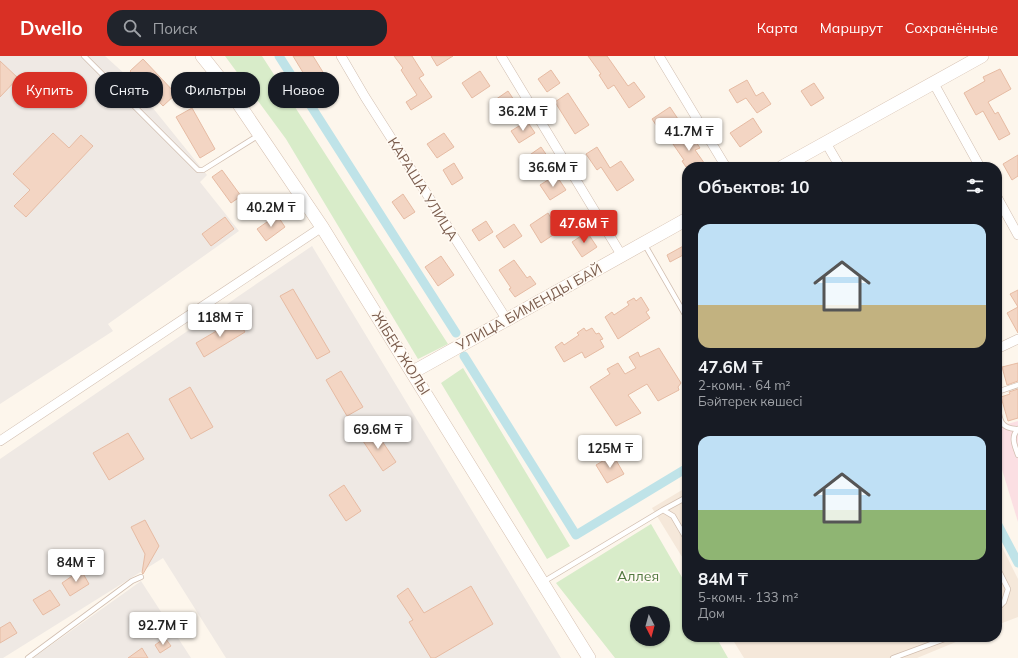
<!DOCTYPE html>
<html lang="ru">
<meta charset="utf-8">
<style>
body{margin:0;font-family:Mulish,sans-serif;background:#20242c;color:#f1f3f6;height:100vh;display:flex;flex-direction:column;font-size:15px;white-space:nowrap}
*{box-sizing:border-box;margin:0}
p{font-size:13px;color:#9ea1a6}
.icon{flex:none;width:22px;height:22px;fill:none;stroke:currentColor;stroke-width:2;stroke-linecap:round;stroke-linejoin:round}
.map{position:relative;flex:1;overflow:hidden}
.panel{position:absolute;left:682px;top:106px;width:320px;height:480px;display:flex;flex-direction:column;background:#171b24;border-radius:16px;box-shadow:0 1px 3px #0004}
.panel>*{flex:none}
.banner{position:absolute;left:12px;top:16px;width:380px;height:36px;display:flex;gap:8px}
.needle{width:26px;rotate:174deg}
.buttons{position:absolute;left:630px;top:550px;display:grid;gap:8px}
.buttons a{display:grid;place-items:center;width:40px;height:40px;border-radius:50%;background:#171b24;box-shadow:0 1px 3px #0004;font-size:20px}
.price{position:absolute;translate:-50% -34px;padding:0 9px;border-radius:4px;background:#fff;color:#222;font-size:13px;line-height:26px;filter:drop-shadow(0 1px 2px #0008)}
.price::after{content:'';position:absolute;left:50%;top:24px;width:12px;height:9px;margin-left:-6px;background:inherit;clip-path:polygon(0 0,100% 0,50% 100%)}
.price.active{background:#d93025;color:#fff}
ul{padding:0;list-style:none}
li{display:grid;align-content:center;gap:8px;height:212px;padding:0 16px}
li span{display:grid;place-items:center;height:124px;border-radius:12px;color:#555}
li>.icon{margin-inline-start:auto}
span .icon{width:72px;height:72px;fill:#fffc;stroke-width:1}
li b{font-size:17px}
h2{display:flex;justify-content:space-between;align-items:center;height:48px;padding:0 16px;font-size:17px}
.tag{padding:0 14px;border-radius:16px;background:#171b24;box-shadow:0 1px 3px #0004;font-size:14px;line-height:36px}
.tag.active{background:#d93025;color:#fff}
header{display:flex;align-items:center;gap:24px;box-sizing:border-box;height:56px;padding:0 20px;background:#d93025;color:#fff}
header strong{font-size:19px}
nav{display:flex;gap:22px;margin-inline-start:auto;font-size:14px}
.search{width:280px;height:36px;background:#20242c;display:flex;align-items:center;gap:10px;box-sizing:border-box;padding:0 14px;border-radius:16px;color:#9ea1a6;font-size:15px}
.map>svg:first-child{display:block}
</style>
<header>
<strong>Dwello</strong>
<div class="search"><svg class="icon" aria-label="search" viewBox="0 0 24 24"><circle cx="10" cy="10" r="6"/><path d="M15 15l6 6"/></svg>Поиск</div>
<nav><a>Карта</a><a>Маршрут</a><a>Сохранённые</a></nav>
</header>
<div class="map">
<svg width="1018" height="602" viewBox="0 0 1018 602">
<rect width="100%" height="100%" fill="#fdf6ec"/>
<path fill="#f5e8da" d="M 687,431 L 687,509 L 652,452 Z
M 997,481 L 1018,523 L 1018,561 L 997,569 Z
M 731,581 L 968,581 L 917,602 L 744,602 Z"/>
<path fill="#efe9e4" d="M 0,0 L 105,0 L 127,20 L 207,119 L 200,126 L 239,175 L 108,268 L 113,275 L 0,348 Z
M 312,190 L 561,602 L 226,602 L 163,502 L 3,602 L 0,602 L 0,403 Z
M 141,525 L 191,602 L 33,602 Z"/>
<path fill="#fbdfe3" d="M 1018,365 L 1018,466 L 997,397 L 997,371 Z"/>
<path fill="#d8ecc9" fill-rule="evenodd" d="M 225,0 L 262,0 L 448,288 L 418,303 L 286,83 Z
M 463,312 L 570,490 L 547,503 L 441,327 Z
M 651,468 L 687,530 L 687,581 L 716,581 L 728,602 L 615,602 L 556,527 ZM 637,557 L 663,557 L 663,583 L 637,583 Z"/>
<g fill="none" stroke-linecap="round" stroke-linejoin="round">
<path stroke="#bfe3e8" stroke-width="9" d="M 279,0 L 456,277
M 464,300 L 576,479 L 687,412
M 997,467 L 1018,507"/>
</g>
<path fill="#f3d5c3" stroke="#e6bba3" d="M 293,0 L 313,0 L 334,34 L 319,43 Z
M 394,0 L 412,0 L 424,19 L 419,22 L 432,41 L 411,54 L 406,46 L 417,39 L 401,14 L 403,12 Z
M 431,0 L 453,0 L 437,10 Z
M 588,0 L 607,0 L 628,30 L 634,26 L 645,41 L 629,52 L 614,29 L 608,33 L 599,19 L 601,18 Z
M 143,3 L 176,38 L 163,50 L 130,15 Z
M 0,5 L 18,22 L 0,41 Z
M 1000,13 L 1011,33 L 988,46 L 995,58 L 998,56 L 1010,78 L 999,84 L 983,55 L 976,59 L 964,37 L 985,25 L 983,21 Z
M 551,14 L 560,27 L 547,36 L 538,23 Z
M 480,15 L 490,30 L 472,42 L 462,27 Z
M 747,24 L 756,40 L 763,36 L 771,48 L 757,57 L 746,42 L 737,47 L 729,34 Z
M 814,27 L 824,42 L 811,50 L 801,35 Z
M 508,35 L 518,50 L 502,61 L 492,46 Z
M 568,37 L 589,69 L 575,78 L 555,46 Z
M 670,51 L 680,66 L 662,78 L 652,63 Z
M 192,52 L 215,93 L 200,102 L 176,61 Z
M 753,62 L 762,76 L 740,91 L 730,77 Z
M 527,65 L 535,77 L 519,87 L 511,75 Z
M 53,77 L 69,92 L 81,79 L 93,90 L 26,161 L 14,150 L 30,134 L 13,118 Z
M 444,77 L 454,91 L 437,102 L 427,88 Z
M 690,77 L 700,92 L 695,94 L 707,111 L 686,111 L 682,105 L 684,104 L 673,88 Z
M 541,91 L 550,104 L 532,116 L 524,103 Z
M 597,91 L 610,112 L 621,105 L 634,124 L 617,135 L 601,111 L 597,114 L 586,98 Z
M 1018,99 L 1018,120 L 1012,124 L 1003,108 Z
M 454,107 L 463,122 L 452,129 L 443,114 Z
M 222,114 L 241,140 L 231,147 L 212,121 Z
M 556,119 L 566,134 L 550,144 L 540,129 Z
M 403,138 L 415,156 L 404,163 L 392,146 Z
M 548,157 L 559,175 L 541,187 L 530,169 Z
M 277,159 L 285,171 L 266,185 L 257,173 Z
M 225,161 L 234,173 L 211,190 L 202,178 Z
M 486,165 L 493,176 L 479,185 L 472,174 Z
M 514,168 L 522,180 L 504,192 L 496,180 Z
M 587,176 L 597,191 L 582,201 L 572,186 Z
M 687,188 L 687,197 L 670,206 L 667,199 Z
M 441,200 L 454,219 L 438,230 L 425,211 Z
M 514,204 L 527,222 L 530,220 L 536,228 L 515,241 L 509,233 L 511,232 L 499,214 Z
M 293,233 L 330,296 L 317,303 L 280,240 Z
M 1018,234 L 1018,277 L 1007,257 L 1018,251 L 1010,238 Z
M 641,241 L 649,254 L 646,256 L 650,262 L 618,283 L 605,261 L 612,256 L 614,259 L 629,249 L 627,246 L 634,242 L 636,245 Z
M 237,263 L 245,276 L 204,301 L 196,287 Z
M 584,272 L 586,275 L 592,272 L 596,278 L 599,277 L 603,283 L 600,284 L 604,291 L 585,302 L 582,296 L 564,306 L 555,291 L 562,286 L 564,289 L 579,279 L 577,277 Z
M 659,292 L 681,327 L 678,331 L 679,334 L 658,345 L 647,328 L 628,339 L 641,357 L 616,370 L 590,331 L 610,318 L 607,313 L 618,307 L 625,318 L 636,312 L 629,301 L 638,296 L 640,301 Z
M 1018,307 L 1018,325 L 1007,329 L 1002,311 Z
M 341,315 L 363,351 L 347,360 L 326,324 Z
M 190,331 L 213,371 L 191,383 L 169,343 Z
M 1018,333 L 1018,362 L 1008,365 L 1001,341 L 1010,338 L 1009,336 Z
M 374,373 L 396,406 L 383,415 L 361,382 Z
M 128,377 L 144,403 L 109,424 L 93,397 Z
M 613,399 L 624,418 L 607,427 L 596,409 Z
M 344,429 L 361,455 L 346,465 L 329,439 Z
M 145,464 L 159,490 L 143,518 L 142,517 L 145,498 L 131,471 Z
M 81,514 L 89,528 L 70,540 L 62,527 Z
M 471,530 L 493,568 L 435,602 L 431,602 L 409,566 L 413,564 L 397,540 L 408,532 L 424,557 Z
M 50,534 L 60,549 L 43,559 L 33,544 Z
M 10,566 L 17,577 L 0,587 L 0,572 Z
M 165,582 L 171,590 L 160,597 L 155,589 Z
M 142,592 L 148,602 L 128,602 Z"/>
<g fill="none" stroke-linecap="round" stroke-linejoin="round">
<g stroke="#d1beb0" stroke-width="6">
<path id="lane" d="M 84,0 L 198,114 L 203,114 L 259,79
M 645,189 L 687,262
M 997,336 L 1018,329
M 997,346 C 1000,361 998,372 1016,373
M 1018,373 C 1010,381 1015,390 1018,399
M 663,454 L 673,460 L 687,484
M 997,511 L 1008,533 L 1004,546 L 997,553
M 543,526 L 663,454 L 687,441
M 28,602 L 132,525 L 141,521
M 893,602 L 950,581"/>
</g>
<g stroke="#d1beb0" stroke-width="10">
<path id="street" d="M 341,0 L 365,41 L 507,264
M 501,0 L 622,200
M 659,0 L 726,111
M 933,26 L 980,111
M 826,87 L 840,111
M 997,141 L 1018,179
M 997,293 L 1018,283
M 0,385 L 322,171"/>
</g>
<g stroke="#d6c0b0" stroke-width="14">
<path id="secondary" d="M 202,0 L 230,35 L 322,171 L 589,602
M 782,111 L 982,0
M 413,316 L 687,163"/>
</g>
<use href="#lane" stroke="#fff" stroke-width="4.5"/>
<use href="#street" stroke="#fff" stroke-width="9"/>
<use href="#secondary" stroke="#fff" stroke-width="13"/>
</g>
<g text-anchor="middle" stroke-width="3.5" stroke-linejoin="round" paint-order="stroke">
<g font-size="14" fill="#7a5c4d" stroke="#fffaf3">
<text transform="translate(423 133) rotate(58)" y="5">КАРАША УЛИЦА</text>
<text transform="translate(529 251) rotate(-29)" y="5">УЛИЦА БИМЕНДЫ БАЙ</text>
<text transform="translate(401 297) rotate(58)" y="5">ЖІБЕК ЖОЛЫ</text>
</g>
<g font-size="14" fill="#537a41" stroke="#fffaf3">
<text x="638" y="525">Аллея</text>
</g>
</g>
</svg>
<div class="buttons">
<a><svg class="needle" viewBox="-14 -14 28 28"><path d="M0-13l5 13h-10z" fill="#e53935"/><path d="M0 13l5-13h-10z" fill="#9ea1a6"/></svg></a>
</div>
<b class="price" style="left:523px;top:76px">36.2M ₸</b>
<b class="price" style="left:689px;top:96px">41.7M ₸</b>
<b class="price" style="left:553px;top:132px">36.6M ₸</b>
<b class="price" style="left:271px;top:172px">40.2M ₸</b>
<b class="price active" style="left:584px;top:188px">47.6M ₸</b>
<b class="price" style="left:220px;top:282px">118M ₸</b>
<b class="price" style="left:378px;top:394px">69.6M ₸</b>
<b class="price" style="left:610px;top:413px">125M ₸</b>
<b class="price" style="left:76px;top:527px">84M ₸</b>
<b class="price" style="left:163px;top:590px">92.7M ₸</b>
<div class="banner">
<a class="tag active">Купить</a>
<a class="tag">Снять</a>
<a class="tag">Фильтры</a>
<a class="tag">Новое</a>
</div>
<section class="panel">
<h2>Объектов: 10<svg class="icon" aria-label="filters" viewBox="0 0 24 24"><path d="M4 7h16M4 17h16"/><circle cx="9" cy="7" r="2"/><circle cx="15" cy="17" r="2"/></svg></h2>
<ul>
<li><span style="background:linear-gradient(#bfe0f5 65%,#c2b280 0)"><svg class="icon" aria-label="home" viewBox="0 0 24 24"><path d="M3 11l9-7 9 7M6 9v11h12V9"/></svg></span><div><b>47.6M ₸</b><p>2-комн. · 64 m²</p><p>Бәйтерек көшесі</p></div></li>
<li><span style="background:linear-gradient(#bfe0f5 60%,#8fb573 0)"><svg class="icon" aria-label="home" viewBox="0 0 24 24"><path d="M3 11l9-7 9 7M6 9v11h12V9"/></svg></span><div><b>84M ₸</b><p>5-комн. · 133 m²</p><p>Дом</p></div></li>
</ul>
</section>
</div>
